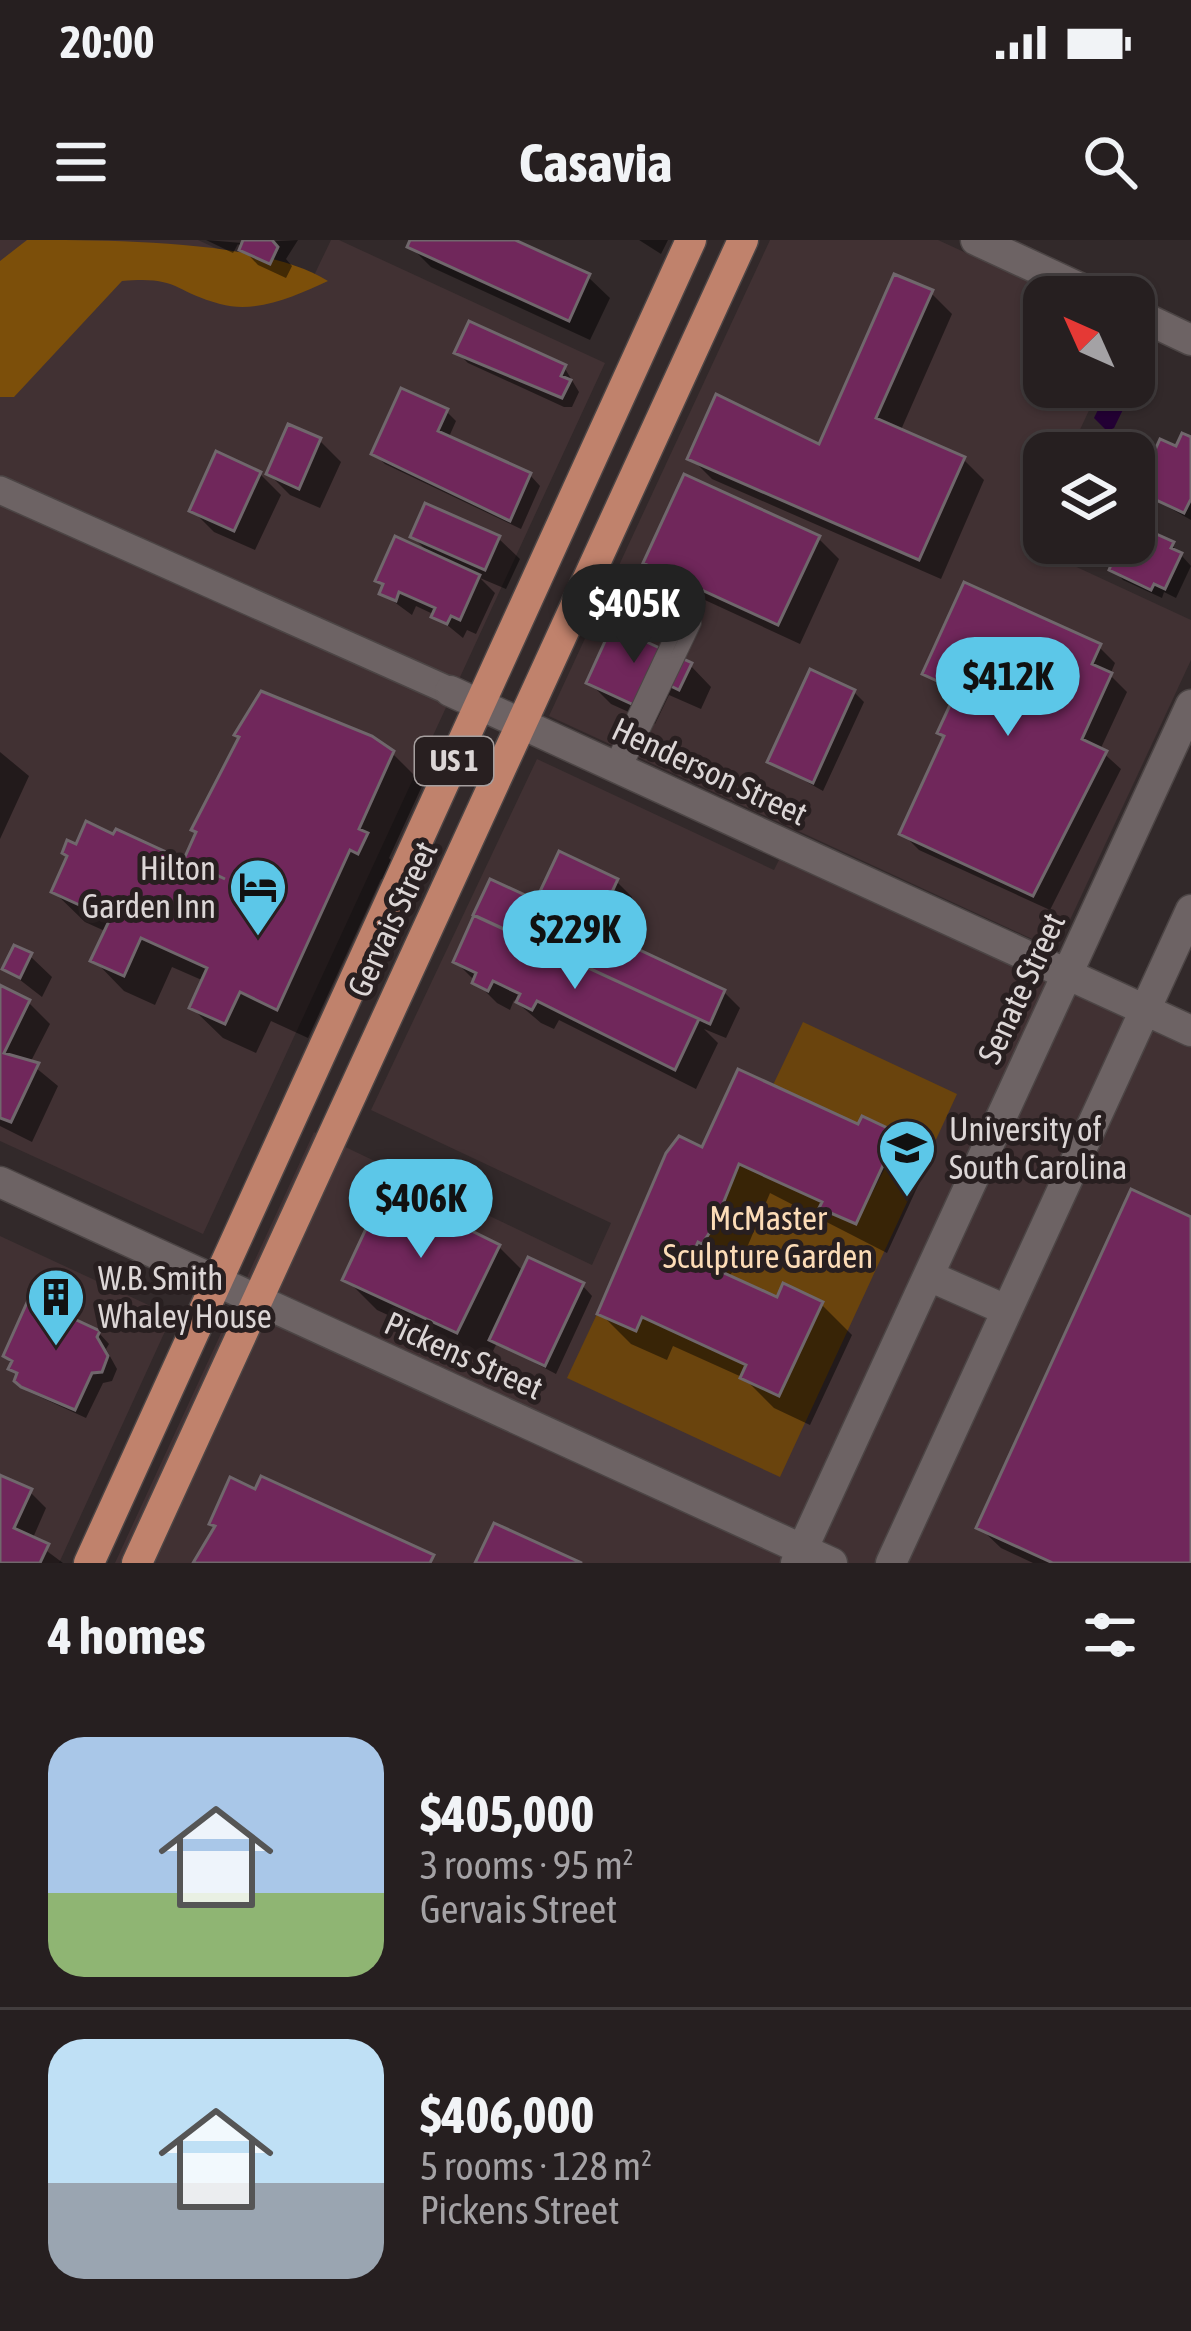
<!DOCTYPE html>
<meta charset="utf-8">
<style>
body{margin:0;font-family:"Asap Condensed",sans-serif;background:#322c2d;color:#f1f3f6;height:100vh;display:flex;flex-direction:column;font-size:45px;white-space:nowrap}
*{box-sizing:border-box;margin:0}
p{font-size:39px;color:#a4a2a5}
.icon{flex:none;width:66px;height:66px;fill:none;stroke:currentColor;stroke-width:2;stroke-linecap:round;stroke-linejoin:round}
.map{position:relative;height:1323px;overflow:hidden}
.panel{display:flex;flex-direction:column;background:#261f20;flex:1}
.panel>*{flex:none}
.needle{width:78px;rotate:315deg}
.buttons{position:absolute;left:1023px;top:36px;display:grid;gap:24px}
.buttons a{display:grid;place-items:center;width:132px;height:132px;border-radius:24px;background:#261f20;box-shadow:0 3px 9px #0004,0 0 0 3px #423d3e;font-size:60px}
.price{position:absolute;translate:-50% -102px;padding:0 27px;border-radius:42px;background:#5cc7e8;color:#111;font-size:39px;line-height:78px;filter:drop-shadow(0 3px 6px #0008)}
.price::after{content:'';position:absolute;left:50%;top:72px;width:36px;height:27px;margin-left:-18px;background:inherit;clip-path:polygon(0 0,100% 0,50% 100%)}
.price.selected{background:#222;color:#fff}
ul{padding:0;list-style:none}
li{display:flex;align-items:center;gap:36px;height:300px;padding:0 48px}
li+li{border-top:3px solid #423d3e}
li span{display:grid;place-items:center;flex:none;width:336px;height:240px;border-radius:36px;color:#555}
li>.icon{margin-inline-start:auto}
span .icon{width:144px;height:144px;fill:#fffc;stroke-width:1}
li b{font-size:51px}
h2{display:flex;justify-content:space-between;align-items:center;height:144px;padding:0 48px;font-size:51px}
.status{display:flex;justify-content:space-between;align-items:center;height:84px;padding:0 60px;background:#261f20;direction:ltr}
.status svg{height:33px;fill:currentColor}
header{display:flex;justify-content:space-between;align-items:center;height:156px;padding:0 48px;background:#261f20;font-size:54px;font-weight:700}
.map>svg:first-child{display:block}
</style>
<div class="status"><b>20:00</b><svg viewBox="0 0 49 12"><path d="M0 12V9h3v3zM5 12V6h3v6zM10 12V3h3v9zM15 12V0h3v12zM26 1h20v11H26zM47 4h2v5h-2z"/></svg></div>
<header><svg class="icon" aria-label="menu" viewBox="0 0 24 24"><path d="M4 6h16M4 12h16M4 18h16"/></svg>Casavia<svg class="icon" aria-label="search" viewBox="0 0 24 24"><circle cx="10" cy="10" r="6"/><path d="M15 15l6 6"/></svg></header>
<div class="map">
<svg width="1191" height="1323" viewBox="0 0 1191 1323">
<rect width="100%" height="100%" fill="#32292a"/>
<path fill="#413133" d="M 0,0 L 198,0 L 307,50 L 331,0 L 339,0 L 605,123 L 203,994 L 0,901 Z
M 770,0 L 938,0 L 1062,57 L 1044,57 L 1044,147 L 1100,147 L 1069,213 L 1044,213 L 1044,267 L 1027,304 L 1191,380 L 1191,420 L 1056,710 L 549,476 Z
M 537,519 L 774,630 L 783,612 L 1191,799 L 1191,1323 L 115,1323 L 314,892 L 592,1025 L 611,983 L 371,870 Z
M 0,996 L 172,1076 L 59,1323 L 0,1323 Z"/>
<path fill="#6a440d" d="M 803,782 L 957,854 L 780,1237 L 567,1138 L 597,1074 L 635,1091 L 642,1077 L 746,1125 L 740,1139 L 779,1156 L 823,1062 L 784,1044 L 777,1057 L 691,1018 L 714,986 L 739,924 L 822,962 L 820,968 L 856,984 L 885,928 L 862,876 L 858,884 L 773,845 Z"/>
<path fill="#7c4f0a" d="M 27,0 C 114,0 263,0 328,41 C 295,56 257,74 220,64 C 172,51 179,36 122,41 L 14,157 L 0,157 L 0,21 Z"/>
<path fill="#230134" d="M 1109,147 L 1134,147 L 1114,188 L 1107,191 L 1094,178 Z"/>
<path fill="#0007" d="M 206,0 L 242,3 L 298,0 L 286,19 L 292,26 L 286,38 L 258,25 L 238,4 L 233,13 Z
M 413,0 L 508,0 L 588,37 L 610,58 L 590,100 L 431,27 L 410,6 Z
M 639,0 L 668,0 L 661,14 Z
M 931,53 L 952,74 L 900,192 L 963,219 L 984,240 L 941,339 L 712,239 L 691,218 L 821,208 Z
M 458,113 L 564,127 L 579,152 L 572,167 L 564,167 L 468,123 Z
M 446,171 L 456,181 L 448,199 L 530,235 L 540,246 L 521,289 L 385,224 L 374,214 Z
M 320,201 L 341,222 L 320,268 L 290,255 L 269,234 Z
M 1191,201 L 1191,280 L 1134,248 L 1134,216 L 1152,225 Z
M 260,234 L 281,255 L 255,310 L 214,292 L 192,270 Z
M 1134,287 L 1172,305 L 1191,326 L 1176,358 L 1164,352 L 1162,358 L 1123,340 L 1105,320 L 1113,303 L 1134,303 Z
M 413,297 L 498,298 L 520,319 L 506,349 L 480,338 L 495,353 L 476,394 L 467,390 L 463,398 L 435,375 L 416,366 L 412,375 L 382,353 L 385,347 L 379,340 L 432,316 Z
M 818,298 L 839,319 L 800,404 L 668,343 L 647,322 Z
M 1099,407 L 1115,423 L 1110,435 L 1127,452 L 1100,510 L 1121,529 L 1050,670 L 919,610 L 903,594 L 947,498 L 957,456 L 925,433 Z
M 690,425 L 711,447 L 701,469 L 669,455 L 655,484 L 611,464 L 590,443 Z
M 854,452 L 864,462 L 823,551 L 771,522 Z
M 0,512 L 29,536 L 0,599 Z
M 392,513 L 423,544 L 389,618 L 397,626 L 389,643 L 381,639 L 308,798 L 271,781 L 256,813 L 223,798 L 192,768 L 204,741 L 172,727 L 155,765 L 124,751 L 94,720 L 107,692 L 85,682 L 54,652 L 185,624 L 199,593 Z
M 616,641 L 632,657 L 612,700 L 724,752 L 740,768 L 726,798 L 704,789 L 718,803 L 696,849 L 559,780 L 554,789 L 541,783 L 514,760 L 510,770 L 497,763 L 456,722 L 538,664 Z
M 30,716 L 52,737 L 42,757 L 6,729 Z
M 0,749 L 28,762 L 50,784 L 30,823 L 58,846 L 32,902 L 0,886 Z
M 860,888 L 896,895 L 927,926 L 887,1013 L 770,953 L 743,1017 L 728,1038 L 779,1061 L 821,1064 L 852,1095 L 810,1185 L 774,1168 L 744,1138 L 673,1106 L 667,1120 L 631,1104 L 600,1073 L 704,911 Z
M 1191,980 L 1191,1323 L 1033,1323 L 1001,1308 L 979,1287 Z
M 499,1007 L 524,1032 L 582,1045 L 592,1056 L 556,1134 L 497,1103 L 488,1121 L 377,1070 L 346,1039 Z
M 99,1093 L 109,1104 L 106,1109 L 117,1129 L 112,1141 L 103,1143 L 86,1178 L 27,1151 L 6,1116 Z
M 0,1238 L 30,1252 L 46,1268 L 32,1300 L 63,1323 L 0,1323 Z"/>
<path fill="#70275b" stroke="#70676c" stroke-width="3" d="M 243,0 L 272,0 L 278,7 L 270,24 L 239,10 Z
M 410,0 L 515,0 L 590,34 L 569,81 L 407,7 Z
M 894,34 L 933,50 L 876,178 L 965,217 L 919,320 L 687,219 L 716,154 L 819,204 Z
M 469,81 L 566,125 L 561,136 L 571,140 L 562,158 L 454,113 Z
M 401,148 L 448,169 L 438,191 L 531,233 L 510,281 L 371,214 Z
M 288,184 L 321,198 L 299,249 L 266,234 Z
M 1182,193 L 1191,197 L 1191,259 L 1184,273 L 1139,252 L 1143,244 L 1134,240 L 1134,213 L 1150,221 L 1160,199 L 1176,206 Z
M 216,211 L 261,232 L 234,291 L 189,271 Z
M 684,234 L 820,296 L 778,385 L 643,323 Z
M 425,263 L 500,296 L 485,330 L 410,297 Z
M 1134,284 L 1174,302 L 1171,308 L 1182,313 L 1165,349 L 1154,344 L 1151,350 L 1109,330 L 1111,325 L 1102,321 L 1110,303 L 1134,303 Z
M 395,296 L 480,335 L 460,380 L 451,376 L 447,384 L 431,377 L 435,368 L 399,352 L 396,361 L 379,354 L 383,344 L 375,341 Z
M 964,342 L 1101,404 L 1092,424 L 1112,433 L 1082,499 L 1107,511 L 1033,656 L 899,594 L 944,496 L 937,493 L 957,450 L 922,434 Z
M 612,386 L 692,423 L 679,450 L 648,435 L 634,465 L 586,443 Z
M 810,429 L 855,450 L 813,543 L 767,522 Z
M 261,451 L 372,496 L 394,511 L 359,589 L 368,593 L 358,614 L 350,610 L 277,770 L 240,752 L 225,784 L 189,768 L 207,728 L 141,698 L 124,736 L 90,721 L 110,679 L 51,652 L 67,616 L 62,613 L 67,600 L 76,604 L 86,581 L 113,594 L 116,589 L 225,639 L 184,619 L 196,592 L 191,590 L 239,497 L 234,495 Z
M 559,611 L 618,639 L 595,689 L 725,750 L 710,784 L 473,675 L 490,639 L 536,660 Z
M 474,675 L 699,779 L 675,830 L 537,761 L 532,770 L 516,762 L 520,754 L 493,741 L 488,751 L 472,743 L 476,733 L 453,722 Z
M 14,705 L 32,713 L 20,738 L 2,729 Z
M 0,745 L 30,760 L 4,813 L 39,823 L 11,882 L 0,878 Z
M 738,829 L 858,884 L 862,876 L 898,893 L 856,984 L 819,968 L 822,962 L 739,924 L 714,986 L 702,1004 L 698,1002 L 691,1018 L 777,1057 L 783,1043 L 823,1062 L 779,1156 L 740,1138 L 746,1125 L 642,1077 L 636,1091 L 597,1074 L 666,913 L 679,896 L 702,907 Z
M 385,948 L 500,1005 L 457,1093 L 342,1040 Z
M 1131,949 L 1191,977 L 1191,1323 L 1053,1323 L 976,1288 Z
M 528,1017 L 584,1043 L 545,1126 L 489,1100 Z
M 29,1058 L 100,1091 L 97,1097 L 108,1116 L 102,1132 L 92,1133 L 75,1170 L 21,1147 L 14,1141 L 17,1133 L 8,1129 L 12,1121 L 3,1116 Z
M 0,1235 L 32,1249 L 14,1288 L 49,1304 L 40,1323 L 0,1323 Z
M 261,1236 L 434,1315 L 430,1323 L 193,1323 L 215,1286 L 209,1284 L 230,1237 L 255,1249 Z
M 494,1283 L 582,1323 L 475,1323 Z"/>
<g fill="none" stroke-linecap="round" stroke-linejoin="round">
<g stroke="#4c4545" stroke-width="16">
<path id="lane" d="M 611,526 L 681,377
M 623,531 L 694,383"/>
</g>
<g stroke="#4c4545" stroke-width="30">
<path id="street" d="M 0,250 L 450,451"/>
</g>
<g stroke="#4c4545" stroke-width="33">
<path id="secondary" d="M 976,0 L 1099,57
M 1134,73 L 1191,100
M 450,451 L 1191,791
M 0,942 L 832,1323
M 929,1036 L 1006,1070
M 796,1323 L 1191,465
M 891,1323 L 1191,670"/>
</g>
<g stroke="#4c4545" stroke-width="33">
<path id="primary" d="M 89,1323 L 691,0
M 137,1323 L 743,0"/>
</g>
<use href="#lane" stroke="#6d6364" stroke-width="14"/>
<use href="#street" stroke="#6d6364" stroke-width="27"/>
<use href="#secondary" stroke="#6d6364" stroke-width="30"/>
<use href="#primary" stroke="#c0826c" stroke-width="30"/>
</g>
<defs>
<g id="hotel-pin" transform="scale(3)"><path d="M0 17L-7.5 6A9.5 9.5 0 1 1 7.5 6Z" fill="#5cc7e8" stroke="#281f20"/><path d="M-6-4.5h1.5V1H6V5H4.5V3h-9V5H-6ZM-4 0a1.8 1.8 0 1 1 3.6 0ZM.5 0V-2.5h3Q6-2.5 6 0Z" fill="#111"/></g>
<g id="university-pin" transform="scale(3)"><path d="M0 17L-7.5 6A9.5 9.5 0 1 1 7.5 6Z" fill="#5cc7e8" stroke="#281f20"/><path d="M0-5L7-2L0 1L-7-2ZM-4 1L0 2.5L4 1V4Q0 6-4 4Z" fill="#111"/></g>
<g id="building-pin" transform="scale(3)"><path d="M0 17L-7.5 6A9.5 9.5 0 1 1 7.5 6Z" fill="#5cc7e8" stroke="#281f20"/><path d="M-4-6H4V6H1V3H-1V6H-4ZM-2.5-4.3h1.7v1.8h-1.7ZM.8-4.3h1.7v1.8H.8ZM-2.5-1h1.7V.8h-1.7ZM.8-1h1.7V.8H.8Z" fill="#111"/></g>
</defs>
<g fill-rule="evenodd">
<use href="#hotel-pin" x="258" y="647"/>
<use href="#university-pin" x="907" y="908"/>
<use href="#building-pin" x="56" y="1057"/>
</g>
<g text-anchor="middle" stroke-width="10" stroke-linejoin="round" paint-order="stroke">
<rect fill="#281f20" stroke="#a69f9f" stroke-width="3" x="415" y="497" width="78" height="48" rx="9"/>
<g font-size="30" font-weight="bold" fill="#dcd6d6">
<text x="454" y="531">US 1</text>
</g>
<g font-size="33" fill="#dcd6d6" stroke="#281f20">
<text transform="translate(710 531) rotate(25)" y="12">Henderson Street</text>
<text transform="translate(392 679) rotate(-65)" y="12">Gervais Street</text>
<text transform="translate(1021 748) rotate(-65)" y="12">Senate Street</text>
<text transform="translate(464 1115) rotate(24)" y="12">Pickens Street</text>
</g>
<g font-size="33" fill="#dcd6d6" stroke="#281f20" text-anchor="start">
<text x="216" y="640" text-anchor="end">Hilton<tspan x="216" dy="38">Garden Inn</tspan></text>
<text x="949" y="901">University of<tspan x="949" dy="38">South Carolina</tspan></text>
<text x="98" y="1050">W.B. Smith<tspan x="98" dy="38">Whaley House</tspan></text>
</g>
<g font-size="33" fill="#fcdcb7" stroke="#281f20">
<text x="768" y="990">McMaster<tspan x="768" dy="38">Sculpture Garden</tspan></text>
</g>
</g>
</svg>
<div class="buttons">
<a><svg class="needle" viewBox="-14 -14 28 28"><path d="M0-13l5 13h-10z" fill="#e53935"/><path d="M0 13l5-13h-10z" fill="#a4a2a5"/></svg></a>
<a><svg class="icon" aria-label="layers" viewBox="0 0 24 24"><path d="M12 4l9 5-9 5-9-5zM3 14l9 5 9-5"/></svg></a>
</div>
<b class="price selected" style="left:634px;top:426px">$405K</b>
<b class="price" style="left:1008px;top:499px">$412K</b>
<b class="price" style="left:575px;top:752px">$229K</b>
<b class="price" style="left:421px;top:1021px">$406K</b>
</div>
<section class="panel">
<h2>4 homes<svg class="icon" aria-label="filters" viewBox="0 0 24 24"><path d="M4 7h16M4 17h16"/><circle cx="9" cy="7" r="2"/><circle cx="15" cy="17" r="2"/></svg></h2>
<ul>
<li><span style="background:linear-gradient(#a9c7e8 65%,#8fb573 0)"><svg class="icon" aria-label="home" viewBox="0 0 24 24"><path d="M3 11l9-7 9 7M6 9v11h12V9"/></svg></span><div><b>$405,000</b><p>3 rooms · 95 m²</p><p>Gervais Street</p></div></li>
<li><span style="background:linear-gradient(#bfe0f5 60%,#9aa5b1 0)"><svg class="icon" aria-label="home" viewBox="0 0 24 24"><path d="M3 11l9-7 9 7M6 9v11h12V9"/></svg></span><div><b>$406,000</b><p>5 rooms · 128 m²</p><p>Pickens Street</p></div></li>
</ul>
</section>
